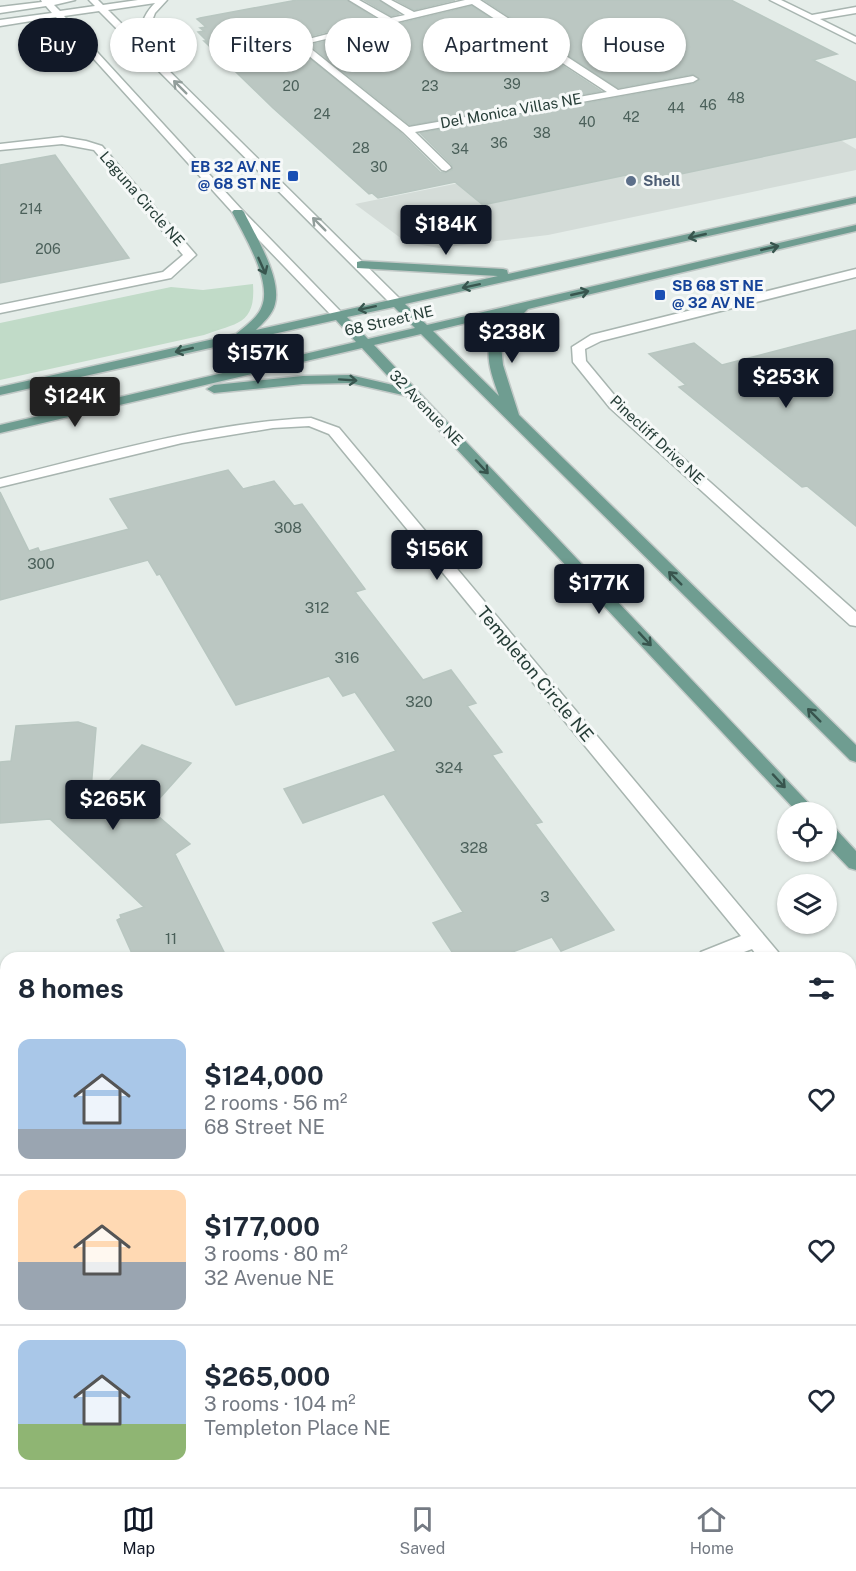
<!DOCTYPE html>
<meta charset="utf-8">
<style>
body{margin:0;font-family:"Public Sans",sans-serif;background:#f2f2f3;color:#1f2937;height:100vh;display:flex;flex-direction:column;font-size:22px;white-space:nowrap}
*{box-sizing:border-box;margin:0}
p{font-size:20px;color:#747a83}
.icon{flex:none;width:33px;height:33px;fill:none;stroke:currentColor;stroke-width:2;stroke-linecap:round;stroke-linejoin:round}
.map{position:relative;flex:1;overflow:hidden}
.panel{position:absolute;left:0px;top:952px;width:856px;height:536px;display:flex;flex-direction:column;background:#fff;border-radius:18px 18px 0 0;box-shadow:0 2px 4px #0004}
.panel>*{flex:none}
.top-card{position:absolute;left:18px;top:18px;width:820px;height:54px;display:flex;gap:12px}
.controls{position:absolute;left:777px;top:802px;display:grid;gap:12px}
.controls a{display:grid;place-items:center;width:60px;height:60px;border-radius:50%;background:#fff;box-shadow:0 2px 4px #0004;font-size:30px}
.price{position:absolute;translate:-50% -51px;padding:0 14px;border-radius:6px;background:#111827;color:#fff;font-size:20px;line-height:39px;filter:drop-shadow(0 2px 3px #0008)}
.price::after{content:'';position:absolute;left:50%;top:36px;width:18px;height:14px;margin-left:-9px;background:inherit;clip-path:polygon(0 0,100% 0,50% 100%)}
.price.current{background:#222;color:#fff}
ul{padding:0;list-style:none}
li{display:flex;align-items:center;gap:18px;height:150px;padding:0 18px}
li+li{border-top:2px solid #e0e1e3}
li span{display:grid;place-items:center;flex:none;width:168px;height:120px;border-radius:12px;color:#555}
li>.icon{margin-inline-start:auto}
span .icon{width:72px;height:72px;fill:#fffc;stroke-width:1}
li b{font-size:26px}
h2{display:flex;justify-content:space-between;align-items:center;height:72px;padding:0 18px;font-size:26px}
.tag{padding:0 21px;border-radius:27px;background:#fff;box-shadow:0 2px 4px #0004;font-size:21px;line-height:54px}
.tag.current{background:#111827;color:#fff}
.dock{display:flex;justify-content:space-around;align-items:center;height:84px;border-top:2px solid #e0e1e3;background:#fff;font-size:16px;color:#747a83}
.dock a{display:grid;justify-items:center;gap:3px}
.dock .current{color:#111827}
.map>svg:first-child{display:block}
</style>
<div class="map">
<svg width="856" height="1487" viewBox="0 0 856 1487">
<rect width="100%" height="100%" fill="#e5ede9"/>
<path fill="#d4dcd8" d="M 797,115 L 856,149 L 856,170 L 548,235 L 439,248 L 406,242 L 355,204 Z"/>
<path fill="#c1dbc8" d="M 253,284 C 256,325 236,323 204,335 L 0,380 L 0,323 L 171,287 L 203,290 Z"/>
<path fill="#bbc7c2" stroke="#b8c6c0" stroke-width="1.5" d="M 297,0 L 347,0 L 376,19 L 292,41 L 291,43 L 402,134 L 440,172 L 445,173 L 452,170 L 452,165 L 420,133 L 693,84 L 700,80 L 693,74 L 618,88 L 484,0 L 731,0 L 837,54 L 813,60 L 856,82 L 856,137 L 638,183 L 626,175 L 483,205 L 455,182 L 378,198 L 372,193 L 369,194 L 273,108 L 204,41 L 207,41 L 198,32 L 204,31 L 200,28 L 206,27 L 197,19 L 200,18 Z
M 364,0 L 379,0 L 399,14 L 391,16 Z
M 396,0 L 455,0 L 414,10 Z
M 472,6 L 601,91 L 410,125 L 310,45 Z
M 55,155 L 129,258 L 0,283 L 0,165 Z
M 856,330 L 856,526 L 807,486 L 802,487 L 679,387 L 686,385 L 649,354 L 694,343 L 722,365 Z
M 228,470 L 243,489 L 274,481 L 294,506 L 302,504 L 365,589 L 355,592 L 423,680 L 451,670 L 476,703 L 467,706 L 502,752 L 492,755 L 542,822 L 535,824 L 614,930 L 561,951 L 552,937 L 497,958 L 456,958 L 433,923 L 463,912 L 384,794 L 303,823 L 284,789 L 396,751 L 355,692 L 343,696 L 329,676 L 236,705 L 160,574 L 157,575 L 148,560 L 0,600 L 0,492 L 29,551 L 38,548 L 40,552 L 129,529 L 110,499 Z
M 78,722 L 96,728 L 90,802 L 142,745 L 191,763 L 150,809 L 190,844 L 175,854 L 227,958 L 134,958 L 117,920 L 121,918 L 120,915 L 144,907 L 50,819 L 0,823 L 0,762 L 11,761 L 16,726 Z"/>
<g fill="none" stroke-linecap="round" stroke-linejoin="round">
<g stroke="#a8b5b0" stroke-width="3">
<path id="minor" d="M 41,0 L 75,0 L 54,5 L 60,11 L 95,6 L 89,0 L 98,0 L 103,5 L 138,0 L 167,0 L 155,13 L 150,26 L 156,58 L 400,299 L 402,302 L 400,305 L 392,305 L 99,11 L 64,16 L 242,210 L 344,315 L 338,319 L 334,318 L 234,214 L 56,17 L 0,26 L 0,20 L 52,13 L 46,6 L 0,13 L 0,7 L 42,2 ZM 155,3 C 143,15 138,28 144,46 L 108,10 Z
M 349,0 L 359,0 L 391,18 L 405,15 L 381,0 L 391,0 L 414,12 L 465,0 L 480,0 L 618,90 L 693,76 L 698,79 L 693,82 L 415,132 L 450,166 L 451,168 L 446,171 L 442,170 L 403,132 L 293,43 L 382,20 ZM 472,4 L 607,92 L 409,127 L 305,44 Z
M 770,0 L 781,0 L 812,15 L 856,7 L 856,13 L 820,19 L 856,37 L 856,43 Z
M 62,137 L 86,141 L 102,146 L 196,255 L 171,278 L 0,313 L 0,305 L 163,272 L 183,255 L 94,150 L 62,144 L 0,150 L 0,144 Z
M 856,269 L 856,277 L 601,341 L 585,349 L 586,361 L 620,402 L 856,612 L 856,626 L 850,625 L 610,408 L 573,362 L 572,347 L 591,335 Z
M 311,418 L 339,428 L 778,952 L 781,958 L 759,958 L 752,949 L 728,958 L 698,958 L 701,952 L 741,936 L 329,434 L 309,426 L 273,428 L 182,443 L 0,487 L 0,479 C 102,454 205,423 311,418 Z
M 850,1044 L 856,1046 L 856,1069 L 850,1067 Z
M 0,1110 L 6,1112 L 6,1149 L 0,1147 Z
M 96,1482 L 124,1482 L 125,1487 L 97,1487 Z"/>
</g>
<g stroke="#c2c9c7" stroke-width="3">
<path id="major" d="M 856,197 L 856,203 L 405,304 L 427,325 L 856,225 L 856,231 L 528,309 L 507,330 L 501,345 L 503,365 L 519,415 L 856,745 L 856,762 L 850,760 L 421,334 L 374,345 L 818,813 L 798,813 L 407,396 L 350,383 L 303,384 L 214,393 L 207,389 L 214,385 L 303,376 L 350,375 L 397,386 L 362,348 L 0,433 L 0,425 L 356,342 L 336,320 L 0,395 L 0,387 L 236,334 C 245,326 258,318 262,306 C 272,281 244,235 232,212 L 234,210 L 242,210 L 244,212 C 255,235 282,278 275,304 C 273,314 263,323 256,330 L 498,276 L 357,268 L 357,262 L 361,261 L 503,269 L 507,270 L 508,274 ZM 394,307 L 415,328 L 368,339 L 347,317 ZM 508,313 C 480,340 487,363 499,396 L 433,331 Z
M 826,824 L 833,826 L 856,851 L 856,870 L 849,868 L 826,844 Z"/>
</g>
<use href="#minor" fill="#fff" fill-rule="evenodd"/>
<use href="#major" fill="#6f9d91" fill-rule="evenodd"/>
</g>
<defs><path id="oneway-shaft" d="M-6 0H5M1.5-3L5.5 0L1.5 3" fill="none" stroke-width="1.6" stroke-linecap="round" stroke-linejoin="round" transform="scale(1.5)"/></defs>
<g stroke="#929e9b">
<use href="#oneway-shaft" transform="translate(180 87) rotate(-135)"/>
<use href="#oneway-shaft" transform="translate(319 224) rotate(-135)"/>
</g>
<g stroke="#38554e">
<use href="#oneway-shaft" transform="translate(697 236) rotate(167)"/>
<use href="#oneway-shaft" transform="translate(770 248) rotate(-13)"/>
<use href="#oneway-shaft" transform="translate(262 266) rotate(66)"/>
<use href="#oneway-shaft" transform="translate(471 286) rotate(168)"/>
<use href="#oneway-shaft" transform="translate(580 293) rotate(-13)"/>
<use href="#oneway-shaft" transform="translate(367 308) rotate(168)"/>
<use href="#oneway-shaft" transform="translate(184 350) rotate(167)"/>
<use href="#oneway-shaft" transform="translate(348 380) rotate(4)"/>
<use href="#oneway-shaft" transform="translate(482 467) rotate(47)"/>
<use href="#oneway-shaft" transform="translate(675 578) rotate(-135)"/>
<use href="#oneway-shaft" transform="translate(645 639) rotate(47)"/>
<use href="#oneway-shaft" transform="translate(814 715) rotate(-135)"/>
<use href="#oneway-shaft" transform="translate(779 781) rotate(47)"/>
</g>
<g fill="#1a4fb4" stroke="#f6f9f8" stroke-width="2">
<rect x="287" y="170" width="12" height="12" rx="3"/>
<rect x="654" y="289" width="12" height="12" rx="3"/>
</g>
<circle fill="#5c6f8a" stroke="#f6f9f8" stroke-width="2" cx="631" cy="181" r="6"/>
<g text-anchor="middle" stroke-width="6" stroke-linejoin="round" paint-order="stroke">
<g font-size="14" fill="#4b605a">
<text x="512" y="89">39</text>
<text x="291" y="91">20</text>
<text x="430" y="91">23</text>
<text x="736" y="103">48</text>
<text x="708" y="110">46</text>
<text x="676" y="113">44</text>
<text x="322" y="119">24</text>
<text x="631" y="122">42</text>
<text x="587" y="127">40</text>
<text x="542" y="138">38</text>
<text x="499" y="148">36</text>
<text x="361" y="153">28</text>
<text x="460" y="154">34</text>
<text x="379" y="172">30</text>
<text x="31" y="214">214</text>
<text x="48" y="254">206</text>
</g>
<g font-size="15" fill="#263d37" stroke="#f6f9f8">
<text transform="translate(511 111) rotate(-10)" y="5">Del Monica Villas NE</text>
<text transform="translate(142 199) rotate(49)" y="5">Laguna Circle NE</text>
<text transform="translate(389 321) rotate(-13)" y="5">68 Street NE</text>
<text transform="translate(426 408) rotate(46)" y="5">32 Avenue NE</text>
<text transform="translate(657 440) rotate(43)" y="5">Pinecliff Drive NE</text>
</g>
<g font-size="15" font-weight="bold" fill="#164399" stroke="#f6f9f8" text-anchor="end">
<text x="281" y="172">EB 32 AV NE<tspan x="281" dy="17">@ 68 ST NE</tspan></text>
<text x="672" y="291" text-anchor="start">SB 68 ST NE<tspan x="672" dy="17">@ 32 AV NE</tspan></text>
</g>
<g font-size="15" font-weight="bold" fill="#4e5e75" stroke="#f6f9f8" text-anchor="start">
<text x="643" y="186">Shell</text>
</g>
<g font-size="15" fill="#4b605a">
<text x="288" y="533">308</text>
<text x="41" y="569">300</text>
<text x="317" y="613">312</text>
<text x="347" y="663">316</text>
<text x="419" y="707">320</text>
<text x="449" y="773">324</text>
<text x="474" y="853">328</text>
<text x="545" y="902">3</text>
<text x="171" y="944">11</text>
</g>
<g font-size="18" fill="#263d37" stroke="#f6f9f8">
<text transform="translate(535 674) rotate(50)" y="6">Templeton Circle NE</text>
</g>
</g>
</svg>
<div class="controls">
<a><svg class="icon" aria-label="locate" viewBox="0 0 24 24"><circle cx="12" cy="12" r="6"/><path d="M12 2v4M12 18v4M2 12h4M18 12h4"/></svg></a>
<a><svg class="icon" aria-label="layers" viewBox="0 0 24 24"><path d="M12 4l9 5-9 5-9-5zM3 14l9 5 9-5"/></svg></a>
</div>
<b class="price" style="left:446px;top:256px">$184K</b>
<b class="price" style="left:512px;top:364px">$238K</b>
<b class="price" style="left:258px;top:385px">$157K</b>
<b class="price" style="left:786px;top:409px">$253K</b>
<b class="price current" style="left:75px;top:428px">$124K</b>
<b class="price" style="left:437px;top:581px">$156K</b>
<b class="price" style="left:599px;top:615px">$177K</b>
<b class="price" style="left:113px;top:831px">$265K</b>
<div class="top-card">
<a class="tag current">Buy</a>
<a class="tag">Rent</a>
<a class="tag">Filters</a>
<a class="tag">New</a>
<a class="tag">Apartment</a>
<a class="tag">House</a>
</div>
<section class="panel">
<h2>8 homes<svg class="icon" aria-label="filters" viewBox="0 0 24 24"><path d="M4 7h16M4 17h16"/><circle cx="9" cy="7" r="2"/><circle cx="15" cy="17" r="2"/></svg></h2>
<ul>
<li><span style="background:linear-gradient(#a9c7e8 75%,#9aa5b1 0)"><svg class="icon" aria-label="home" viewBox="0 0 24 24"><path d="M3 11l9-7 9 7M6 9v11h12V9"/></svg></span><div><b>$124,000</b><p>2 rooms · 56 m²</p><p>68 Street NE</p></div><svg class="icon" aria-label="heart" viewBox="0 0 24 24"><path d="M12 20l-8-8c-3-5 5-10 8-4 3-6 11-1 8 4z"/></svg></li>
<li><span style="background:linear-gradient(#ffd9b3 60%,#9aa5b1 0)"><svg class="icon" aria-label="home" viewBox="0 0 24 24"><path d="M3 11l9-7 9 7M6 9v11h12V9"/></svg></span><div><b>$177,000</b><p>3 rooms · 80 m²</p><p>32 Avenue NE</p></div><svg class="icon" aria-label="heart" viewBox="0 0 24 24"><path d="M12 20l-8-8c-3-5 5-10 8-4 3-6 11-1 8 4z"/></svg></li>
<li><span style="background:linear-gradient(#a9c7e8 70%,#8fb573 0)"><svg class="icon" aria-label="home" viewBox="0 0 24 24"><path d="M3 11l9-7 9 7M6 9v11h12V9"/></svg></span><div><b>$265,000</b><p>3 rooms · 104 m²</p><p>Templeton Place NE</p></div><svg class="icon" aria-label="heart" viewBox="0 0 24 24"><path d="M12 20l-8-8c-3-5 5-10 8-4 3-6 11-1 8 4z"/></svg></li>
</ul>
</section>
</div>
<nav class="dock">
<a class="current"><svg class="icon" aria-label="map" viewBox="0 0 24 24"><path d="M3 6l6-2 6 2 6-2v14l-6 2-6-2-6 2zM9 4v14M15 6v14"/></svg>Map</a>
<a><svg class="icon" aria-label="saved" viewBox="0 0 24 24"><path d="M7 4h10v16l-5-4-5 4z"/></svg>Saved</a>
<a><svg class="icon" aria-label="home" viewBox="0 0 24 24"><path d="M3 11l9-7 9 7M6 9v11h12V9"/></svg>Home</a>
</nav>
